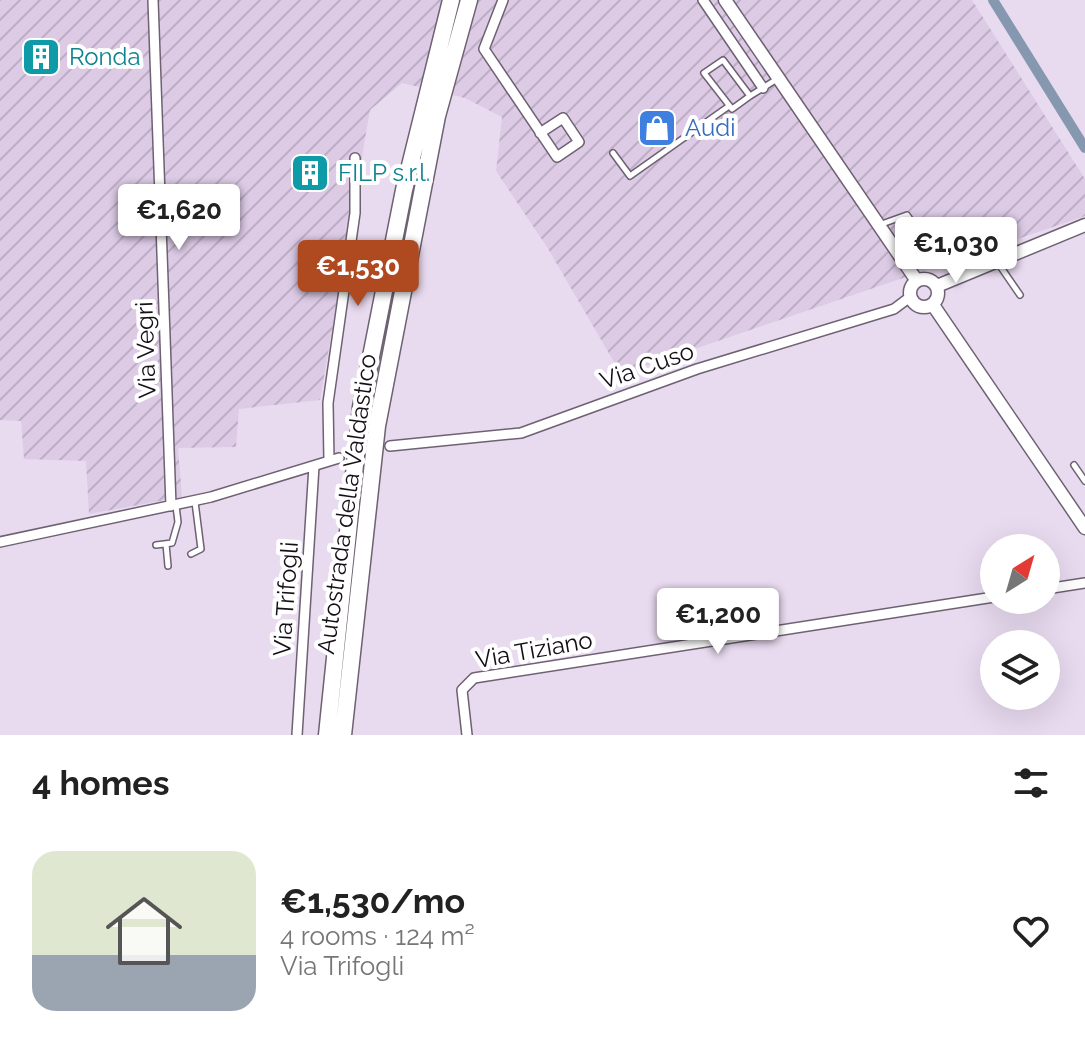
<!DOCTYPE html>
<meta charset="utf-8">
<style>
body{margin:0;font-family:Raleway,sans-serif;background:#f2f2f2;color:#222;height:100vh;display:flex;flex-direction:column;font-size:30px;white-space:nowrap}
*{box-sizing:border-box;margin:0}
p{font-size:26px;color:#767676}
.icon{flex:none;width:44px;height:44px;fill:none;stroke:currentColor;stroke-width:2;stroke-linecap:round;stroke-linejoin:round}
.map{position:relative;height:735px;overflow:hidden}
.drawer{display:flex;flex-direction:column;background:#fff;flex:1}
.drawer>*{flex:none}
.needle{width:52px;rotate:37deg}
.controls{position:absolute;left:980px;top:534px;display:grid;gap:16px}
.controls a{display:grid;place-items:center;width:80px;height:80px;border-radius:50%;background:#fff;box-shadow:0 8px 32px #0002;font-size:40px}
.price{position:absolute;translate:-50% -68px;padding:0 18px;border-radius:8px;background:#fff;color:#222;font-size:26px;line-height:52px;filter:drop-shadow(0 2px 4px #0008)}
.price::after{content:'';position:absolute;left:50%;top:48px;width:24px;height:18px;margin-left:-12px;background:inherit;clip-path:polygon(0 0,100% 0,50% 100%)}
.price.on{background:#af4920;color:#fff}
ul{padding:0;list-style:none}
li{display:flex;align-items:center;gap:24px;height:200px;padding:0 32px}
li+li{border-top:2px solid #e0e0e0}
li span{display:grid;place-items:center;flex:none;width:224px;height:160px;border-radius:24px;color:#555}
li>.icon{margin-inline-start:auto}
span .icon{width:96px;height:96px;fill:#fffc;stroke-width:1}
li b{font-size:34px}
h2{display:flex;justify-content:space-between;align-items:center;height:96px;padding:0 32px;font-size:34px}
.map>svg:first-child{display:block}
</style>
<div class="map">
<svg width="1085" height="735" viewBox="0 0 1085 735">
<defs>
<pattern id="industrial-furrows" width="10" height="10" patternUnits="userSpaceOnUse" patternTransform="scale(2)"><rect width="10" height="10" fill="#ddcbe6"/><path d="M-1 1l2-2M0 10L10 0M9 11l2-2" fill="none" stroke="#bdadc5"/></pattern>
</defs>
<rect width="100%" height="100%" fill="#e8daef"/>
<path fill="url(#industrial-furrows)" d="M 0,0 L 972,0 L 1085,179 L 1085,216 L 621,374 L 547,247 L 496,171 L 502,117 L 465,98 L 402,83 L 370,110 L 320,400 L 239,409 L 236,447 L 178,448 L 182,497 L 89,514 L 86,461 L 24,459 L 21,421 L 0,420 Z"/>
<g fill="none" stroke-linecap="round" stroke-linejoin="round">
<path stroke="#8698b0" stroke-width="10" d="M 993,0 L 1085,148"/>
<g stroke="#6d6172" stroke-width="8">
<path id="lane" d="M 750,96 L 732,109 L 704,73 L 723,60 L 750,96 L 777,79
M 613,153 L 630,176 L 729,106
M 879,225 L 907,215 L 936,256 L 960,256 L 989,238 L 997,245 L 1007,244 L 1014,253
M 998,263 L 1020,295
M 1074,465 L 1085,481
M 166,544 L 168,566
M 156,545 L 172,543 L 178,522 L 176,506
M 191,554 L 201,549 L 195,502"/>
</g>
<g stroke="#6d6172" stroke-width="12">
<path id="street" d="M 153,0 L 171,506
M 503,0 L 484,49 L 557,157 L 579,142 L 563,118 L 540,133
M 703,0 L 763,88
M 390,446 L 521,433 L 697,369 L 894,309 L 910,297
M 329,461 L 328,403 L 355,213 L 355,158
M 0,542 L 211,497 L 339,458
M 1046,589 L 1085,583
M 297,735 L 314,466
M 467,735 L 462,690 L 474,678 L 994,597"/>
</g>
<g stroke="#6d6172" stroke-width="15">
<path id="secondary" d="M 725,0 L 917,281
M910 293a14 14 0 1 1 28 0a14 14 0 1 1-28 0Z
M 937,286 L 1085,225
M 933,305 L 1085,528"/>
</g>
<g stroke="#6d6172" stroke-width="19">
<path id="highway" d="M 327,735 L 361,407 L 404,190 L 451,0
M 343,735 L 377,426 L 437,116 L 469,0"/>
</g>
<use href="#lane" stroke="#fff" stroke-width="5"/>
<use href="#street" stroke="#fff" stroke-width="9"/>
<use href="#secondary" stroke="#fff" stroke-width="12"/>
<use href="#highway" stroke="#fff" stroke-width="16"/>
</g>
<defs>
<g id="building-square" transform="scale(2)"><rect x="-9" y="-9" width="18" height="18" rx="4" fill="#0f9aa8" stroke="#fff"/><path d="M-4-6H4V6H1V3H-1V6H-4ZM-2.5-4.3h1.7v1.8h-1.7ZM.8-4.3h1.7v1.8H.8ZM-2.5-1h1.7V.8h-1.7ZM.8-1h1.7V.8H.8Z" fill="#fff"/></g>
<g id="shop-square" transform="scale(2)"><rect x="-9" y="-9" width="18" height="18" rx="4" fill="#3f7fe0" stroke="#fff"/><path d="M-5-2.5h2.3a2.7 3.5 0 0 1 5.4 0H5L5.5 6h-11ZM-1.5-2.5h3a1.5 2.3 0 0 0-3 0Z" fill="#fff"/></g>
</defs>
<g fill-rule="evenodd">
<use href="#building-square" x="41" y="57"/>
<use href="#shop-square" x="657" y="128"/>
<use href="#building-square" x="310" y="173"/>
</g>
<g text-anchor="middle" stroke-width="8" stroke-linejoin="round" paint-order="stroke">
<g font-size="24" fill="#0d838f" stroke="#fff" text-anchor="start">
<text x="69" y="65">Ronda</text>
<text x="338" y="181">FILP s.r.l.</text>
</g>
<g font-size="24" fill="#366cbe" stroke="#fff" text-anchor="start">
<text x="685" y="136">Audi</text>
</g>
<g font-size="24" fill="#140f16" stroke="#fff">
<text transform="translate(146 350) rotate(-92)" y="8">Via Vegri</text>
<text transform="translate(647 366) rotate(-19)" y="8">Via Cuso</text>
<text transform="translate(347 504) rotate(-82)" y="8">Autostrada della Valdastico</text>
<text transform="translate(286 599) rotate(-86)" y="8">Via Trifogli</text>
<text transform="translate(534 650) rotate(-10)" y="8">Via Tiziano</text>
</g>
</g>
</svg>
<div class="controls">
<a><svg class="needle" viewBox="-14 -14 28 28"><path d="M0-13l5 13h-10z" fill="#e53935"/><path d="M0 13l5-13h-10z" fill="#767676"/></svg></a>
<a><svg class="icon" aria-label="layers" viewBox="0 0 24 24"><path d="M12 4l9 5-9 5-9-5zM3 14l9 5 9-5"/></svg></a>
</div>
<b class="price" style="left:179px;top:252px">€1,620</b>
<b class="price" style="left:956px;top:285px">€1,030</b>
<b class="price on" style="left:358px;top:308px">€1,530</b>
<b class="price" style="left:718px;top:656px">€1,200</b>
</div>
<section class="drawer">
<h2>4 homes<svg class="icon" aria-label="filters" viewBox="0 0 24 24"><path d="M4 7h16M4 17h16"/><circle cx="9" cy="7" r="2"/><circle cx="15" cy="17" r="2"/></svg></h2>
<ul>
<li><span style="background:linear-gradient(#dfe7d0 65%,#9aa5b1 0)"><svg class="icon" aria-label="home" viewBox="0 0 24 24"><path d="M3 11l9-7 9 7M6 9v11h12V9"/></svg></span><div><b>€1,530/mo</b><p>4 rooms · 124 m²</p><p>Via Trifogli</p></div><svg class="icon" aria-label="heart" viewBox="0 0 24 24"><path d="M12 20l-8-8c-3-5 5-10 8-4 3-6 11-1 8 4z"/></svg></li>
</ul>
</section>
